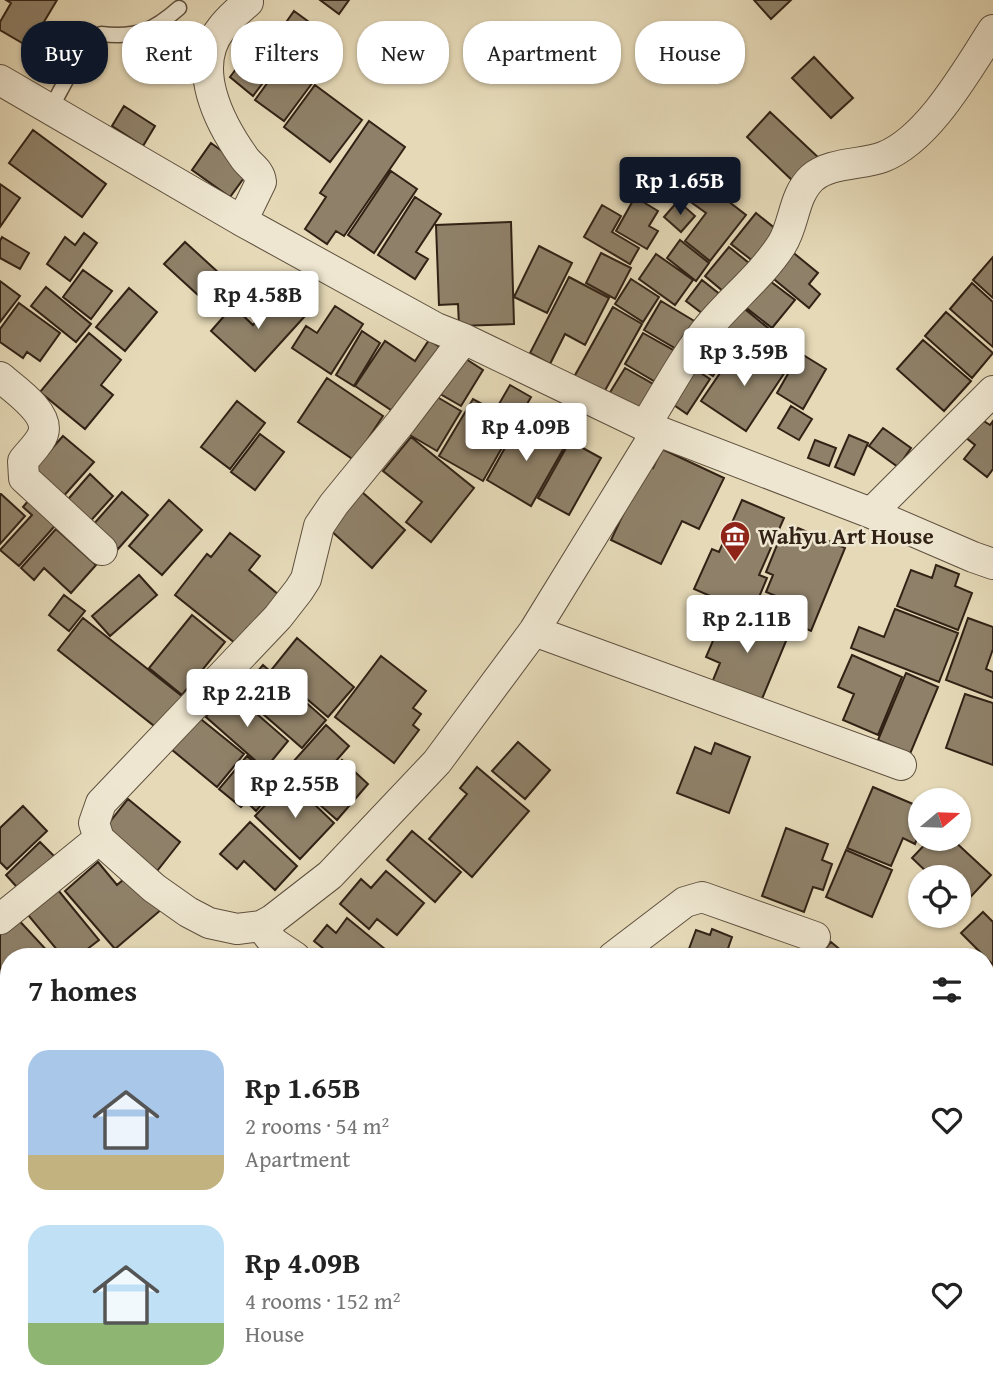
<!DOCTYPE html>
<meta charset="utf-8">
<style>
body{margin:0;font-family:"Gentium Book Plus",serif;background:#f6f6f6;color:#222;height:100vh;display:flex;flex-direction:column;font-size:26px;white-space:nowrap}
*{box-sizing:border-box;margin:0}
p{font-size:23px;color:#767676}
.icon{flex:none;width:38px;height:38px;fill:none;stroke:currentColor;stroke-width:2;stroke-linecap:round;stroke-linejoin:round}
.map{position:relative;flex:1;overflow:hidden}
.details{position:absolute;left:0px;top:948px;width:994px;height:450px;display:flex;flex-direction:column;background:#fff;border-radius:28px 28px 0 0;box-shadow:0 2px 5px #0004}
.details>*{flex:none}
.top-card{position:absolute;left:21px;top:21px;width:952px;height:63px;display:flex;gap:14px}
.needle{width:46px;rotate:71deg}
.controls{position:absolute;left:908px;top:788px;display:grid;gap:14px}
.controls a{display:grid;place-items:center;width:63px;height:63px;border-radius:50%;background:#fff;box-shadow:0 2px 5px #0004;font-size:35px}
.price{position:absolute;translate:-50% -60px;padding:0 16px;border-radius:7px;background:#fff;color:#222;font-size:23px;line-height:46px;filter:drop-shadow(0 2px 4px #0008)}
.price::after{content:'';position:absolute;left:50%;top:42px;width:21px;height:16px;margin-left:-10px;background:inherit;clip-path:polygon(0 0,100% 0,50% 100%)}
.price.on{background:#111827;color:#fff}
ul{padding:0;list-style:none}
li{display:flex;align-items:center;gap:21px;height:175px;padding:0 28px}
li span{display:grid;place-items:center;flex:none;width:196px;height:140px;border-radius:21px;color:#555}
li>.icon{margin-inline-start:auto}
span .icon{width:84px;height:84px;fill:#fffc;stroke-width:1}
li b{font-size:30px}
h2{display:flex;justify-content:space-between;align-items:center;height:84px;padding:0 28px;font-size:30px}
.chip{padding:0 24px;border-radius:28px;background:#fff;box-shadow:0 2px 5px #0004;font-size:24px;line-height:63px}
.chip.on{background:#111827;color:#fff}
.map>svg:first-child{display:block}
</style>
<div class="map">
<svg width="993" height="1397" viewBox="0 0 993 1397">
<rect width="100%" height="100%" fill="#e5d9b7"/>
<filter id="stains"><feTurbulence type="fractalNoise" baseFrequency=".00286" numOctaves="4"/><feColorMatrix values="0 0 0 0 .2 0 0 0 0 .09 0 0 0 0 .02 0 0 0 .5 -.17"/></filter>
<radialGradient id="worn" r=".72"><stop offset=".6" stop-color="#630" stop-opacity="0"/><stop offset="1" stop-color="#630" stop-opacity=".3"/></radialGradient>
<path fill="#8f8169" stroke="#312215" stroke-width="2" d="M 6,0 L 57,0 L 29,47 L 0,30 L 0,22 L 11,3 Z
M 320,0 L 349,0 L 339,14 Z
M 754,0 L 791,0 L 771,19 Z
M 294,11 L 320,30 L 297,62 L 271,44 Z
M 257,41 L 281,59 L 253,96 L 230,77 Z
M 52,55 L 63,61 L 56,73 L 46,66 Z
M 814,57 L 853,98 L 831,118 L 792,78 Z
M 284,60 L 313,82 L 284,121 L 255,100 Z
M 315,85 L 362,120 L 330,162 L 284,127 Z
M 124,106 L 155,126 L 143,146 L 112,126 Z
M 770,112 L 821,160 L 797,185 L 747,137 Z
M 369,121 L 405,147 L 344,236 L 336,231 L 327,244 L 305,229 L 326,197 L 320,193 Z
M 33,130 L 106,184 L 82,217 L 9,163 Z
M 211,143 L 249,171 L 230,197 L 192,170 Z
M 391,171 L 417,189 L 374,253 L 348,235 Z
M 702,181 L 746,215 L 710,261 L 685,241 L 706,213 L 688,200 Z
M 0,184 L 20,198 L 0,227 Z
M 415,197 L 441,214 L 416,252 L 428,259 L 415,279 L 378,255 Z
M 635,197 L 658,211 L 649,226 L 658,231 L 647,249 L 616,231 Z
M 678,201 L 695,216 L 681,232 L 664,217 Z
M 602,205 L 621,216 L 612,232 L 639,248 L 630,264 L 584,237 Z
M 756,213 L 782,234 L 758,265 L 731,244 Z
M 511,222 L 514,324 L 459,326 L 458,304 L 439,305 L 436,225 Z
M 84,233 L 97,243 L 70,281 L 47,264 L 65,237 L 75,245 Z
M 2,237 L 29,253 L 20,269 L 0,258 L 0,241 Z
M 680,240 L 709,263 L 696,281 L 667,258 Z
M 185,242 L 231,284 L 210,306 L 164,264 Z
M 539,246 L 572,263 L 547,313 L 514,297 Z
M 729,247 L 754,267 L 730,297 L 705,276 Z
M 790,250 L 818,273 L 809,284 L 820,294 L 809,308 L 769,275 Z
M 601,253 L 631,268 L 615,299 L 586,283 Z
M 656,254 L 693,280 L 675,305 L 639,279 Z
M 993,257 L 993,298 L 973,280 Z
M 83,270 L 112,291 L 91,319 L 63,297 Z
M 569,277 L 609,298 L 585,345 L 565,334 L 550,364 L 530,353 Z
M 766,278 L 795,300 L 772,328 L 744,306 Z
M 631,279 L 659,297 L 643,322 L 615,304 Z
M 702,280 L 727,300 L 711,320 L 686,301 Z
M 0,281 L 20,296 L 0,322 Z
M 972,283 L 993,302 L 993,347 L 950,309 Z
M 46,287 L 91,324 L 76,342 L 31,306 Z
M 129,288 L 157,312 L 125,351 L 96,327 Z
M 281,294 L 305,316 L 255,371 L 211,331 L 233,306 L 253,325 Z
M 661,301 L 701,325 L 685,354 L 644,330 Z
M 19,303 L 60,333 L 40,361 L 27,352 L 23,358 L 0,342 L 0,329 Z
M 335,306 L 363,324 L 331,374 L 292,348 L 306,326 L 317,333 Z
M 741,306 L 768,328 L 749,353 L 721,331 Z
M 613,307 L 642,324 L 603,394 L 574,377 Z
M 946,312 L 993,353 L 972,378 L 925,336 Z
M 362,331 L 380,343 L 354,386 L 336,375 Z
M 89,333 L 121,360 L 101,385 L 113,395 L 85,429 L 40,392 Z
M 643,333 L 682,355 L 664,387 L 625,364 Z
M 711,336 L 730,349 L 713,376 L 693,363 Z
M 429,340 L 447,352 L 403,418 L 355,386 L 385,341 L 415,361 Z
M 923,340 L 971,381 L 944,411 L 897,369 Z
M 757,349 L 787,369 L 746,431 L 701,401 L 731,357 L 745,367 Z
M 800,353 L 826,369 L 803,409 L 777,393 Z
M 466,359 L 483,370 L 461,406 L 435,391 Z
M 690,366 L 710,379 L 687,414 L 668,401 Z
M 625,368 L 662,389 L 647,416 L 609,394 Z
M 327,378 L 383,416 L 354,460 L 298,422 Z
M 510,385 L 531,397 L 483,481 L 439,456 L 473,399 L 495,411 Z
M 432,394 L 461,411 L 437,451 L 408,434 Z
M 237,401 L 265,423 L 230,469 L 201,447 Z
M 791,406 L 812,419 L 799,440 L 778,428 Z
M 979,418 L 990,425 L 993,421 L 993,469 L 987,477 L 964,459 L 975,445 L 965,437 Z
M 520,421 L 565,446 L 531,506 L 487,480 Z
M 883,428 L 911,448 L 898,467 L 869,446 Z
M 260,434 L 284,452 L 255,490 L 231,472 Z
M 849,435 L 868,443 L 854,475 L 835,467 Z
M 63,436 L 94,462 L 61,499 L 31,472 Z
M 411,437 L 474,488 L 431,542 L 406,522 L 422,502 L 383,471 Z
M 815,440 L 836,448 L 829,466 L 808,458 Z
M 570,441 L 601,458 L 569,515 L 538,498 Z
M 662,449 L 724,478 L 699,529 L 682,521 L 661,564 L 611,540 L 647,464 L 653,468 Z
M 90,474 L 113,496 L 86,526 L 63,505 Z
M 122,492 L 148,515 L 118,549 L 92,526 Z
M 362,492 L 405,530 L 372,568 L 329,529 Z
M 1,494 L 25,516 L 0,544 L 0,494 Z
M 34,494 L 61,519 L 19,566 L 0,550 L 32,515 L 23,507 Z
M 169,500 L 202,530 L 162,575 L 129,546 Z
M 742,500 L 784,518 L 759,575 L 767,578 L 752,614 L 694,589 L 712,549 L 719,552 Z
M 798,528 L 845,548 L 811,631 L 791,622 L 798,605 L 766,592 L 773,575 L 766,572 L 779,540 L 791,545 Z
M 56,529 L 96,565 L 71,593 L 44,568 L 34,580 L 21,568 Z
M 230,533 L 260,556 L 249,570 L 279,595 L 251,631 L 247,628 L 235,643 L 175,595 L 207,554 L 211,557 Z
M 936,565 L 959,574 L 955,586 L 972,593 L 958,630 L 897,606 L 911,570 L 932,578 Z
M 139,575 L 157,595 L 110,636 L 92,616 Z
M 64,595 L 85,611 L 69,631 L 49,615 Z
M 727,608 L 762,624 L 765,617 L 791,629 L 759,706 L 711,685 L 720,663 L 706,657 Z
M 895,609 L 958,633 L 939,682 L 851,648 L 859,627 L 884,637 Z
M 192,615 L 225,642 L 182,695 L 149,668 Z
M 83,618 L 183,697 L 158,729 L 58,650 Z
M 968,618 L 993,627 L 993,649 L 986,669 L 993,672 L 993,698 L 946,680 Z
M 297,638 L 354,687 L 328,717 L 272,669 Z
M 852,655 L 902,677 L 878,735 L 843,720 L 854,694 L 838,687 Z
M 381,656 L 426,691 L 413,708 L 421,714 L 413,725 L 419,730 L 394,763 L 335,717 Z
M 263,665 L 326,720 L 302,748 L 239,693 Z
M 906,673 L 938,687 L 910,754 L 878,740 Z
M 228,689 L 288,741 L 265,769 L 206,717 Z
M 965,694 L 993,703 L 993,765 L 946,748 Z
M 197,716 L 244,754 L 217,787 L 171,749 Z
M 326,725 L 349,746 L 308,793 L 284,772 Z
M 518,742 L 550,770 L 525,799 L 492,771 Z
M 715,743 L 750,757 L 729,813 L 677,793 L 695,747 L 711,754 Z
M 247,756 L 279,784 L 256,811 L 246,801 L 241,807 L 219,789 Z
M 342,760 L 368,784 L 337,820 L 310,796 Z
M 477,767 L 529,811 L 472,877 L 429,839 L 467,794 L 460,788 Z
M 289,780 L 334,823 L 300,859 L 255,816 Z
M 873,787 L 920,807 L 920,830 L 915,844 L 903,838 L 891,866 L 847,848 Z
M 128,799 L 180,842 L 157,871 L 105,828 Z
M 23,806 L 47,831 L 7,869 L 0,862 L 0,828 Z
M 250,822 L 297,866 L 275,890 L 244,861 L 237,869 L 220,854 Z
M 786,828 L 828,844 L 822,860 L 832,864 L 823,890 L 813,887 L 804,912 L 762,896 Z
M 412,831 L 461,872 L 435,902 L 387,860 Z
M 931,838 L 951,838 L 991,875 L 963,905 L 959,902 L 959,877 L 932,877 L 912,858 Z
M 40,842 L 59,861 L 24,895 L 6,875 Z
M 846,850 L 892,870 L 872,917 L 826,897 Z
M 98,862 L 117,885 L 131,873 L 162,909 L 115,949 L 65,891 Z
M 386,871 L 424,903 L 397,935 L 377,919 L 369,929 L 340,904 L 361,879 L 371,888 Z
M 58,890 L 99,940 L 77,957 L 63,957 L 28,915 Z
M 983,912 L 993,922 L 993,965 L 961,933 Z
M 14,915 L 52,956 L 9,957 L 9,995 L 6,997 L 0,991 L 0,928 Z
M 347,918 L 385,949 L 378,957 L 334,957 L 314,941 L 327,925 L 336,933 Z
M 712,929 L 732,937 L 725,957 L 686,957 L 696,930 L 710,935 Z
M 831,942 L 849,957 L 818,957 Z
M 217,951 L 218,957 L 186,957 L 186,954 Z
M 993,989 L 993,1026 L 985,1019 L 985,998 Z
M 985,1081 L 993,1089 L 993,1128 L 985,1120 Z
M 988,1372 L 993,1374 L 993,1397 L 978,1397 L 981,1390 L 985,1390 Z
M 117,1390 L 130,1390 L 133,1397 L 107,1397 L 106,1394 Z
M 137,1390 L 185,1390 L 188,1397 L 140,1397 Z
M 217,1390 L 243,1390 L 246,1397 L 196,1397 Z
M 453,1390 L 495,1390 L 493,1397 L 451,1397 Z
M 558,1390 L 625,1390 L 630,1391 L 628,1397 L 555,1397 Z
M 737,1390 L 822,1390 L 818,1397 L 747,1397 L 736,1392 Z
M 898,1390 L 908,1390 L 920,1395 L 919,1397 L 895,1397 Z
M 914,1390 L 965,1390 L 962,1397 L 932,1397 Z"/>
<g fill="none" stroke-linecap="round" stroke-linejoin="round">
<g stroke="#5e503e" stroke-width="17">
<path id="lane" d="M 51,108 L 72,69 L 101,34 C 137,38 153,31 179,8"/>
</g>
<g stroke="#5e503e" stroke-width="32">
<path id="street" d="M 0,80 L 242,221 L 436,328 L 464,339 L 645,426 L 871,513 L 973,557 L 993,564
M 242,221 L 261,182 C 260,170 249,166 243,156 C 219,122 191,67 221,29 C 228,19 239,10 248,2
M 464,339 L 401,422 L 334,504 L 319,526 L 306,579 L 299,590 L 278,617 L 101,803 L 94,823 L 99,839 L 154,888 L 188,912 L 209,923 L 237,929 L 261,926 L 272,920 L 330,875 L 437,762 L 534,631 L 657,431
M 0,377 C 14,389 50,413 43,434 C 40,443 29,453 23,461 L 24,478 L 102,550
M 645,426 C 666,392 686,354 711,324 C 734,297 763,274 782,244 C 795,223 793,196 812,178 C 830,162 862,165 883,157 C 929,139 967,70 993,30
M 871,513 L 993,391
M 534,631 L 901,765
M 0,919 L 99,839
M 261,926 L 274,943 L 295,957
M 613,957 L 685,902 L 702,897 L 815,937
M 0,1025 L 9,1039
M 985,1282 L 993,1285
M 262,1390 L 263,1397"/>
</g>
<use href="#lane" stroke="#eee6d0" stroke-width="14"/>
<use href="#street" stroke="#eee6d0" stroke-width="30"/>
</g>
<defs>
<g id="museum-pin" transform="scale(1.575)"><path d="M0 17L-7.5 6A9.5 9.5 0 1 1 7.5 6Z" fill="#8f2418" stroke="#eee6d0"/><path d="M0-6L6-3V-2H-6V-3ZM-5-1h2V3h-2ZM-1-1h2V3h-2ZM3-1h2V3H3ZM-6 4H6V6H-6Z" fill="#fff"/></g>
</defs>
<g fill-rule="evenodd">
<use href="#museum-pin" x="735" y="536"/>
</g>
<g text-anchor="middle" stroke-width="5" stroke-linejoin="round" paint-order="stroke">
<g font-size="23" font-weight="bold" fill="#312215" stroke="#eee6d0" text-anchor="start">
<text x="758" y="544">Wahyu Art House</text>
</g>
</g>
<rect width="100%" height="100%" filter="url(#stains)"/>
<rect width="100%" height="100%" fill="url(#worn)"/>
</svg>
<div class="controls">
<a><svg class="needle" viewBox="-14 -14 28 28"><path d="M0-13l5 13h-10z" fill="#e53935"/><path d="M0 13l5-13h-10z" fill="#767676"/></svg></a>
<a><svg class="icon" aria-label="locate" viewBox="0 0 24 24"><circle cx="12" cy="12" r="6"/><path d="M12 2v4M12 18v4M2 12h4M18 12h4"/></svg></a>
</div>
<b class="price on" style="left:680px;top:217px">Rp 1.65B</b>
<b class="price" style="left:258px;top:331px">Rp 4.58B</b>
<b class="price" style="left:744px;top:388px">Rp 3.59B</b>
<b class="price" style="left:526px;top:463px">Rp 4.09B</b>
<b class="price" style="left:747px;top:655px">Rp 2.11B</b>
<b class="price" style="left:247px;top:729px">Rp 2.21B</b>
<b class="price" style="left:295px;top:820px">Rp 2.55B</b>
<div class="top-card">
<a class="chip on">Buy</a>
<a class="chip">Rent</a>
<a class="chip">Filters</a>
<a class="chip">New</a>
<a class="chip">Apartment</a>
<a class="chip">House</a>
</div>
<section class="details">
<h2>7 homes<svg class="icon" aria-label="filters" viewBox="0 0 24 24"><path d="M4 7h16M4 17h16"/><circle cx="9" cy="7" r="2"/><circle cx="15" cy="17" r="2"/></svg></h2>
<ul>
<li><span style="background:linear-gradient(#a9c7e8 75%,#c2b280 0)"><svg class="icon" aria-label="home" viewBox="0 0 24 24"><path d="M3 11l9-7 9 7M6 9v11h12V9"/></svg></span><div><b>Rp 1.65B</b><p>2 rooms · 54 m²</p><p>Apartment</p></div><svg class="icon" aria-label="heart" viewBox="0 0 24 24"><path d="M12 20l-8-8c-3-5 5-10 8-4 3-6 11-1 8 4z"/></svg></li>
<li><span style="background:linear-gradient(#bfe0f5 70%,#8fb573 0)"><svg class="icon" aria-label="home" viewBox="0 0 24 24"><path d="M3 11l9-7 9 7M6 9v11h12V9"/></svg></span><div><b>Rp 4.09B</b><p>4 rooms · 152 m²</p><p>House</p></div><svg class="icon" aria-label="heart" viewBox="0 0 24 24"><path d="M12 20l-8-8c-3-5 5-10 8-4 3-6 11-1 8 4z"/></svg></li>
</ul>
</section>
</div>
